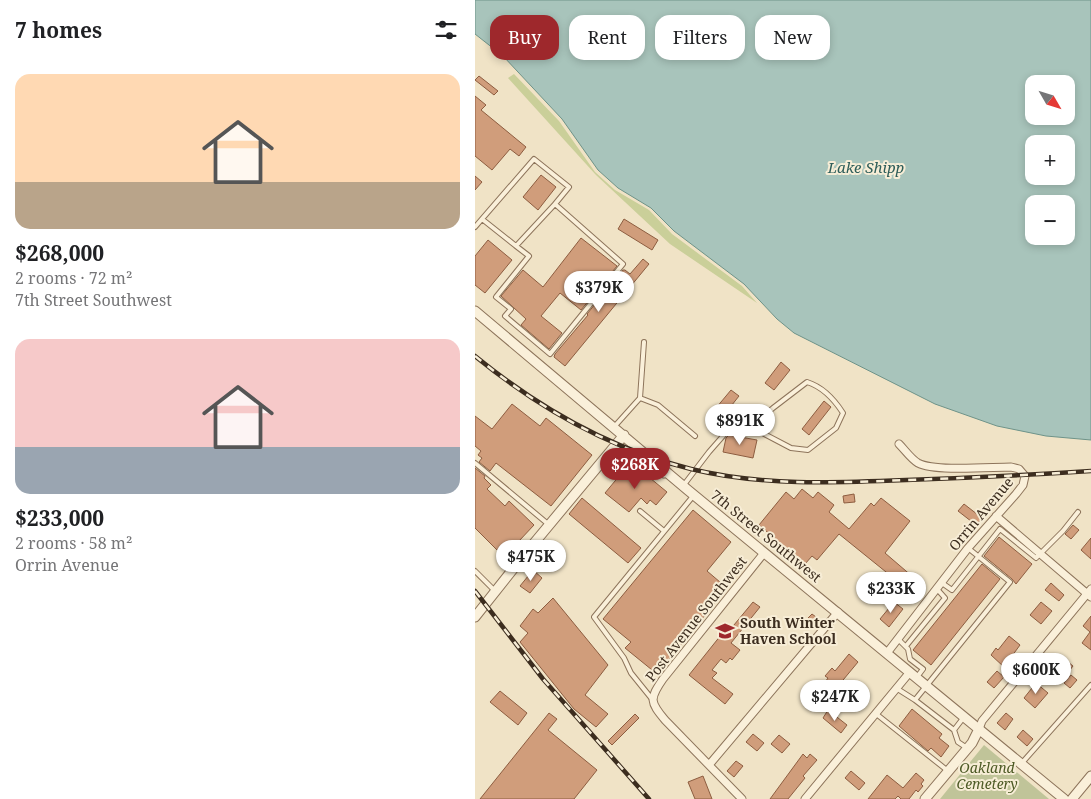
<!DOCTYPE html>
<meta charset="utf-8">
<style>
body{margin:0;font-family:"Noto Serif",serif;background:#f6f6f6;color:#202124;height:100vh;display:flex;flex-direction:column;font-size:19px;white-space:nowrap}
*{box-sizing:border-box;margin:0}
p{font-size:16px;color:#757577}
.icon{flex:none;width:28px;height:28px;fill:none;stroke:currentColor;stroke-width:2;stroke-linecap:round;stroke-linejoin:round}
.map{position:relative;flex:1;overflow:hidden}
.side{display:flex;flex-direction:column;background:#fff;width:475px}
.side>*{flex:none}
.top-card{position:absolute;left:15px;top:15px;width:475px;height:45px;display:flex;gap:10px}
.needle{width:32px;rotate:129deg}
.fabs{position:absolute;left:550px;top:75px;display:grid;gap:10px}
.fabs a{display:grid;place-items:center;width:50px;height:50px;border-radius:10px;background:#fff;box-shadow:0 2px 8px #0003;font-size:25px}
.price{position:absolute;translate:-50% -42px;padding:0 11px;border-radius:18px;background:#fff;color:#222;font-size:16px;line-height:32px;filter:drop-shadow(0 1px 2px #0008)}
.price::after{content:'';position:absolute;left:50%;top:30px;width:15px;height:11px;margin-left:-8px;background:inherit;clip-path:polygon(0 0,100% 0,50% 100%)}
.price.selected{background:#9e282c;color:#fff}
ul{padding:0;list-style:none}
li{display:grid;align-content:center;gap:10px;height:265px;padding:0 15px}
li span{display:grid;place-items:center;height:155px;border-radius:15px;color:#555}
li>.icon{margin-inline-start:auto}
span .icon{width:90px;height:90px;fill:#fffc;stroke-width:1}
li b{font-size:21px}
h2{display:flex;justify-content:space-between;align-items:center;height:60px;padding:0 15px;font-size:21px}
.tag{padding:0 18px;border-radius:15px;background:#fff;box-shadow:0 2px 8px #0003;font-size:18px;line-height:45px}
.tag.selected{background:#9e282c;color:#fff}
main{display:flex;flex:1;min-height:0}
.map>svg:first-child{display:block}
</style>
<main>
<section class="side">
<h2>7 homes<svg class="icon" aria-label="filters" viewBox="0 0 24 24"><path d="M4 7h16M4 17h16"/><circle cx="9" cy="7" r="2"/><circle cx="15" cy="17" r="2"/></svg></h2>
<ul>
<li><span style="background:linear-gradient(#ffd9b3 70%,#b9a48a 0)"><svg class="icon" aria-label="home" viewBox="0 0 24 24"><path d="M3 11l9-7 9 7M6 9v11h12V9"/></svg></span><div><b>$268,000</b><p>2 rooms · 72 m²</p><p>7th Street Southwest</p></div></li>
<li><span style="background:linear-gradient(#f6c9c9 70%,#9aa5b1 0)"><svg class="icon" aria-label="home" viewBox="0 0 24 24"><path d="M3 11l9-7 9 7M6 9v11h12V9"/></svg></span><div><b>$233,000</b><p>2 rooms · 58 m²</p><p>Orrin Avenue</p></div></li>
</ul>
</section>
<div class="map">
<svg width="616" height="799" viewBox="0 0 616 799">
<rect width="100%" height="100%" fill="#f0e3c6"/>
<path fill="#cacf99" d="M 39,74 L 84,121 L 120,172 L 140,190 L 174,210 L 197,234 L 267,286 L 282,303 L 195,244 L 121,175 L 33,78 Z"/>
<path fill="#c0c499" d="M 509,745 L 574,799 L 465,799 Z"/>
<path fill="#a8c4bb" stroke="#6e9389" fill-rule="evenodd" d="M 0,0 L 616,0 L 616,440 L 571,436 L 522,426 L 460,404 L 319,333 L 302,319 L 269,284 L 199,231 L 176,208 L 143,188 L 123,170 L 87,119 L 28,56 L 0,34 ZM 559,84 L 591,84 L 591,116 L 559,116 ZM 559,144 L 591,144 L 591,176 L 559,176 ZM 559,204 L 591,204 L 591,236 L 559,236 Z"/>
<path fill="#d09d7b" stroke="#8d5d40" d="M 4,76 L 23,91 L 19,95 L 0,80 Z
M 0,96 L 11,105 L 6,110 L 51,147 L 44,156 L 35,149 L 17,170 L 0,156 Z
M 66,175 L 81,187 L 63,210 L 48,197 Z
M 0,176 L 7,182 L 0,190 Z
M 149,219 L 183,240 L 177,250 L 143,229 Z
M 106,238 L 142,266 L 106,310 L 85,293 L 66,316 L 87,333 L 74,349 L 46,325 L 51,319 L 26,296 L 48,270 L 68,287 Z
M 13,240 L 37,260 L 10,293 L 0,285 L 0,256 Z
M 168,259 L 174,264 L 90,366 L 79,357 L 80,354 L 113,315 L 112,314 L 148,270 L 150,270 L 155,274 Z
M 306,362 L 315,370 L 299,390 L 290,383 Z
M 256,390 L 264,396 L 249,415 L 241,408 Z
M 349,401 L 356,407 L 334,435 L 327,429 Z
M 37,404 L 65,426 L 71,418 L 117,455 L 76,506 L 21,463 L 15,471 L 4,462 L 7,458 L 3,455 L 6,451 L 0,446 L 0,416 L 17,429 Z
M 254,435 L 282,440 L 278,458 L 248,452 L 251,438 Z
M 0,468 L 10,476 L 9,478 L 16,485 L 12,489 L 30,506 L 34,501 L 59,525 L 29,557 L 0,528 Z
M 150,469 L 175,478 L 192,492 L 181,505 L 175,500 L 172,504 L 166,498 L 154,512 L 130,493 Z
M 327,489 L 338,498 L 343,492 L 359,505 L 354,512 L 374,529 L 396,503 L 399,506 L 406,498 L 435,521 L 410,553 L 445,583 L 437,593 L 364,534 L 342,560 L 337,556 L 330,564 L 284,525 L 311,492 L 319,499 Z
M 379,494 L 380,502 L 369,503 L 368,496 Z
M 107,498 L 166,548 L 153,563 L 94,514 Z
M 489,504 L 507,518 L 501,525 L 483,511 Z
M 218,510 L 256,542 L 232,571 L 252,588 L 182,674 L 150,648 L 156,642 L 128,619 Z
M 598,525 L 604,530 L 596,539 L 590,534 Z
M 524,537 L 557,564 L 541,584 L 537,579 L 509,556 Z
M 616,538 L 616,559 L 606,550 Z
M 507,564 L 525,579 L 456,665 L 438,650 Z
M 58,570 L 67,578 L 55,593 L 45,586 Z
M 576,583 L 589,595 L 584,601 L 570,590 Z
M 78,598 L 133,665 L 110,695 L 133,714 L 121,727 L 99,709 L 45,642 L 53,633 L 45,626 L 58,609 L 63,613 Z
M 278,602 L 285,607 L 256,643 L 265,650 L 257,660 L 255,658 L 251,663 L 246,659 L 237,670 L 242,673 L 237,678 L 258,694 L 250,704 L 214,675 L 246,635 L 249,637 Z
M 419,602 L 428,609 L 414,627 L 405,619 Z
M 566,602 L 577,611 L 566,624 L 555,615 Z
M 337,614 L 345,620 L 338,628 L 330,621 Z
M 616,616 L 616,650 L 607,643 L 615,632 L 608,626 Z
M 534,636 L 545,645 L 529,667 L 516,655 L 521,648 L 523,650 Z
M 374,654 L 383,662 L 354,697 L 345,689 L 353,678 L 350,676 L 357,668 L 360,671 Z
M 584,655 L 598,666 L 591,675 L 582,669 L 584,667 L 579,662 Z
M 522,671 L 529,677 L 519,688 L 512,682 Z
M 596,675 L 602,680 L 595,688 L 589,683 Z
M 561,683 L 573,693 L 560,708 L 549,698 Z
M 25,691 L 52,713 L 43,725 L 15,702 Z
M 437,709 L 467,734 L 464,738 L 474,746 L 466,757 L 456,748 L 453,751 L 424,726 Z
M 353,710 L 372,725 L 366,733 L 348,718 Z
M 74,713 L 82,719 L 73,730 L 122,770 L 99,799 L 5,799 Z
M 531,713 L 538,719 L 530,730 L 522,723 Z
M 160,714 L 164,718 L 137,745 L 133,741 Z
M 548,730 L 558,739 L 552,746 L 542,737 Z
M 278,734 L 289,743 L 282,751 L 271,742 Z
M 304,735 L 315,744 L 307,753 L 296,744 Z
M 328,754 L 332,758 L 335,754 L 342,760 L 328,776 L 330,778 L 313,799 L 295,799 Z
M 261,761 L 268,766 L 259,777 L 252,771 Z
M 376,771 L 390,783 L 384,790 L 370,778 Z
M 441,773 L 449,780 L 446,784 L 448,786 L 443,792 L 441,790 L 434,799 L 426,799 L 423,796 L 420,799 L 393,799 L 412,775 L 428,788 Z
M 228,776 L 237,799 L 220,799 L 213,782 Z"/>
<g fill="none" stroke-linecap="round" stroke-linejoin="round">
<g stroke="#8d745b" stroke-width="6">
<path id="service" d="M 7,219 L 41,246 L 80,204 L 148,264 L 75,354 L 30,316 L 36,309 L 21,297 L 54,256 L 41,246
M 0,227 L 59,159 L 94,187 L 80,204
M 165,398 L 183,405 L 220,436
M 139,427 L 165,398 L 169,342
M 0,463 L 73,524
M 208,486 L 234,452 L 255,428 L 276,427 L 316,448 L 333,450 L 361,428 L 368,413 C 359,399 348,387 332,382 L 298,408 L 276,427
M 165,511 L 189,531
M 525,529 L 561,558 L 588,531 L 603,512
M 0,571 L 20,591
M 467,583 L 477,590 L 525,529
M 423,639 L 433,649 L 435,659 L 448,669 L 442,677
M 431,646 L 470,598 L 462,589
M 421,688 L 440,700
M 177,699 L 156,673 L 149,658 L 119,617 L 219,495
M 400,713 L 473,771
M 489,717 L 479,730 L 483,742 L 492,748
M 479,730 L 440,700 L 535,582 L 493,548
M 546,764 L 616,685"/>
</g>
<g stroke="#8d745b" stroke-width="9">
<path id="minor" d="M 521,516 L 616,597
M 412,653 L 493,548 L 541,494 L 548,485 L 550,476 L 544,469 L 536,467 C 516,467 460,472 443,463 C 436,459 430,450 424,444
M 504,729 L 507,721 L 616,589
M 234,765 L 363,612
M 267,799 L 190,720 C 175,702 174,699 188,679 L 289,553
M 330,799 L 435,672"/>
</g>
<g stroke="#8d745b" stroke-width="11">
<path id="tertiary" d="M 0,311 L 214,491 L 589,799
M 128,461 L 138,457 L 189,473
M 0,617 L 50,554 L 149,435
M 450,799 L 497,743 L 504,729
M 597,799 L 616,776"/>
</g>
<use href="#service" stroke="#faf0da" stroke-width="4"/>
<use href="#minor" stroke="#faf0da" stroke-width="7"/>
<use href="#tertiary" stroke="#faf0da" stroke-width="9"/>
<g stroke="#3c2d1f" stroke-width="4.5">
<path id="rail" d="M 0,356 C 65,409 135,449 216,469 C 286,486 359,483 431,480 C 493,478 554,475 616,471
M 0,591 L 68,679 L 174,799"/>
</g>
<use href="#rail" stroke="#f7edd6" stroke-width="2.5" stroke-dasharray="8" stroke-linecap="butt"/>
</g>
<defs>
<g id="school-bare" transform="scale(1.5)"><path d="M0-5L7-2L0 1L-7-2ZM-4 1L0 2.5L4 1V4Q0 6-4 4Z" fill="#9e282c" stroke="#f7edd6" stroke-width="2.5" paint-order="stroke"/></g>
</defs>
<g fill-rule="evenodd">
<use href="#school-bare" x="250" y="631"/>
</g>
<g text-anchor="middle" stroke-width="4" stroke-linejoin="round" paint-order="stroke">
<g font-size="14" fill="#3c2d1f" stroke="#f7edd6">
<text transform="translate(506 514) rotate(-50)" y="5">Orrin Avenue</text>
<text transform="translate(291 536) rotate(39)" y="5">7th Street Southwest</text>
<text transform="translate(221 619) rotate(-52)" y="5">Post Avenue Southwest</text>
</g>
<g font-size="14" font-weight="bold" fill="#3c2d1f" stroke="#f7edd6" text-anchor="start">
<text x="265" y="628">South Winter<tspan x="265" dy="16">Haven School</tspan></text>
</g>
<g font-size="14" font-style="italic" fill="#4d5a25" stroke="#f7edd6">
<text x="512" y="773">Oakland<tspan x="512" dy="16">Cemetery</tspan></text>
</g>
<g font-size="15" font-style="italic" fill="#2e5d59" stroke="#f7edd6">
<text x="391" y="173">Lake Shipp</text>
</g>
</g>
</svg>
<div class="fabs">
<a><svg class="needle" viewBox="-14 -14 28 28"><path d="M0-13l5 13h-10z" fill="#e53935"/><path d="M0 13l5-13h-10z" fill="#757577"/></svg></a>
<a>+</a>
<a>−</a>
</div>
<b class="price" style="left:124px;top:313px">$379K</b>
<b class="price" style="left:265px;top:446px">$891K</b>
<b class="price selected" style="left:160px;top:490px">$268K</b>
<b class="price" style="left:56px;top:582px">$475K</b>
<b class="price" style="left:416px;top:614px">$233K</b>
<b class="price" style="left:561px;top:695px">$600K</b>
<b class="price" style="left:360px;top:722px">$247K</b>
<div class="top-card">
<a class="tag selected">Buy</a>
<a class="tag">Rent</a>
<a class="tag">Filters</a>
<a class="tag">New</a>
</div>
</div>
</main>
